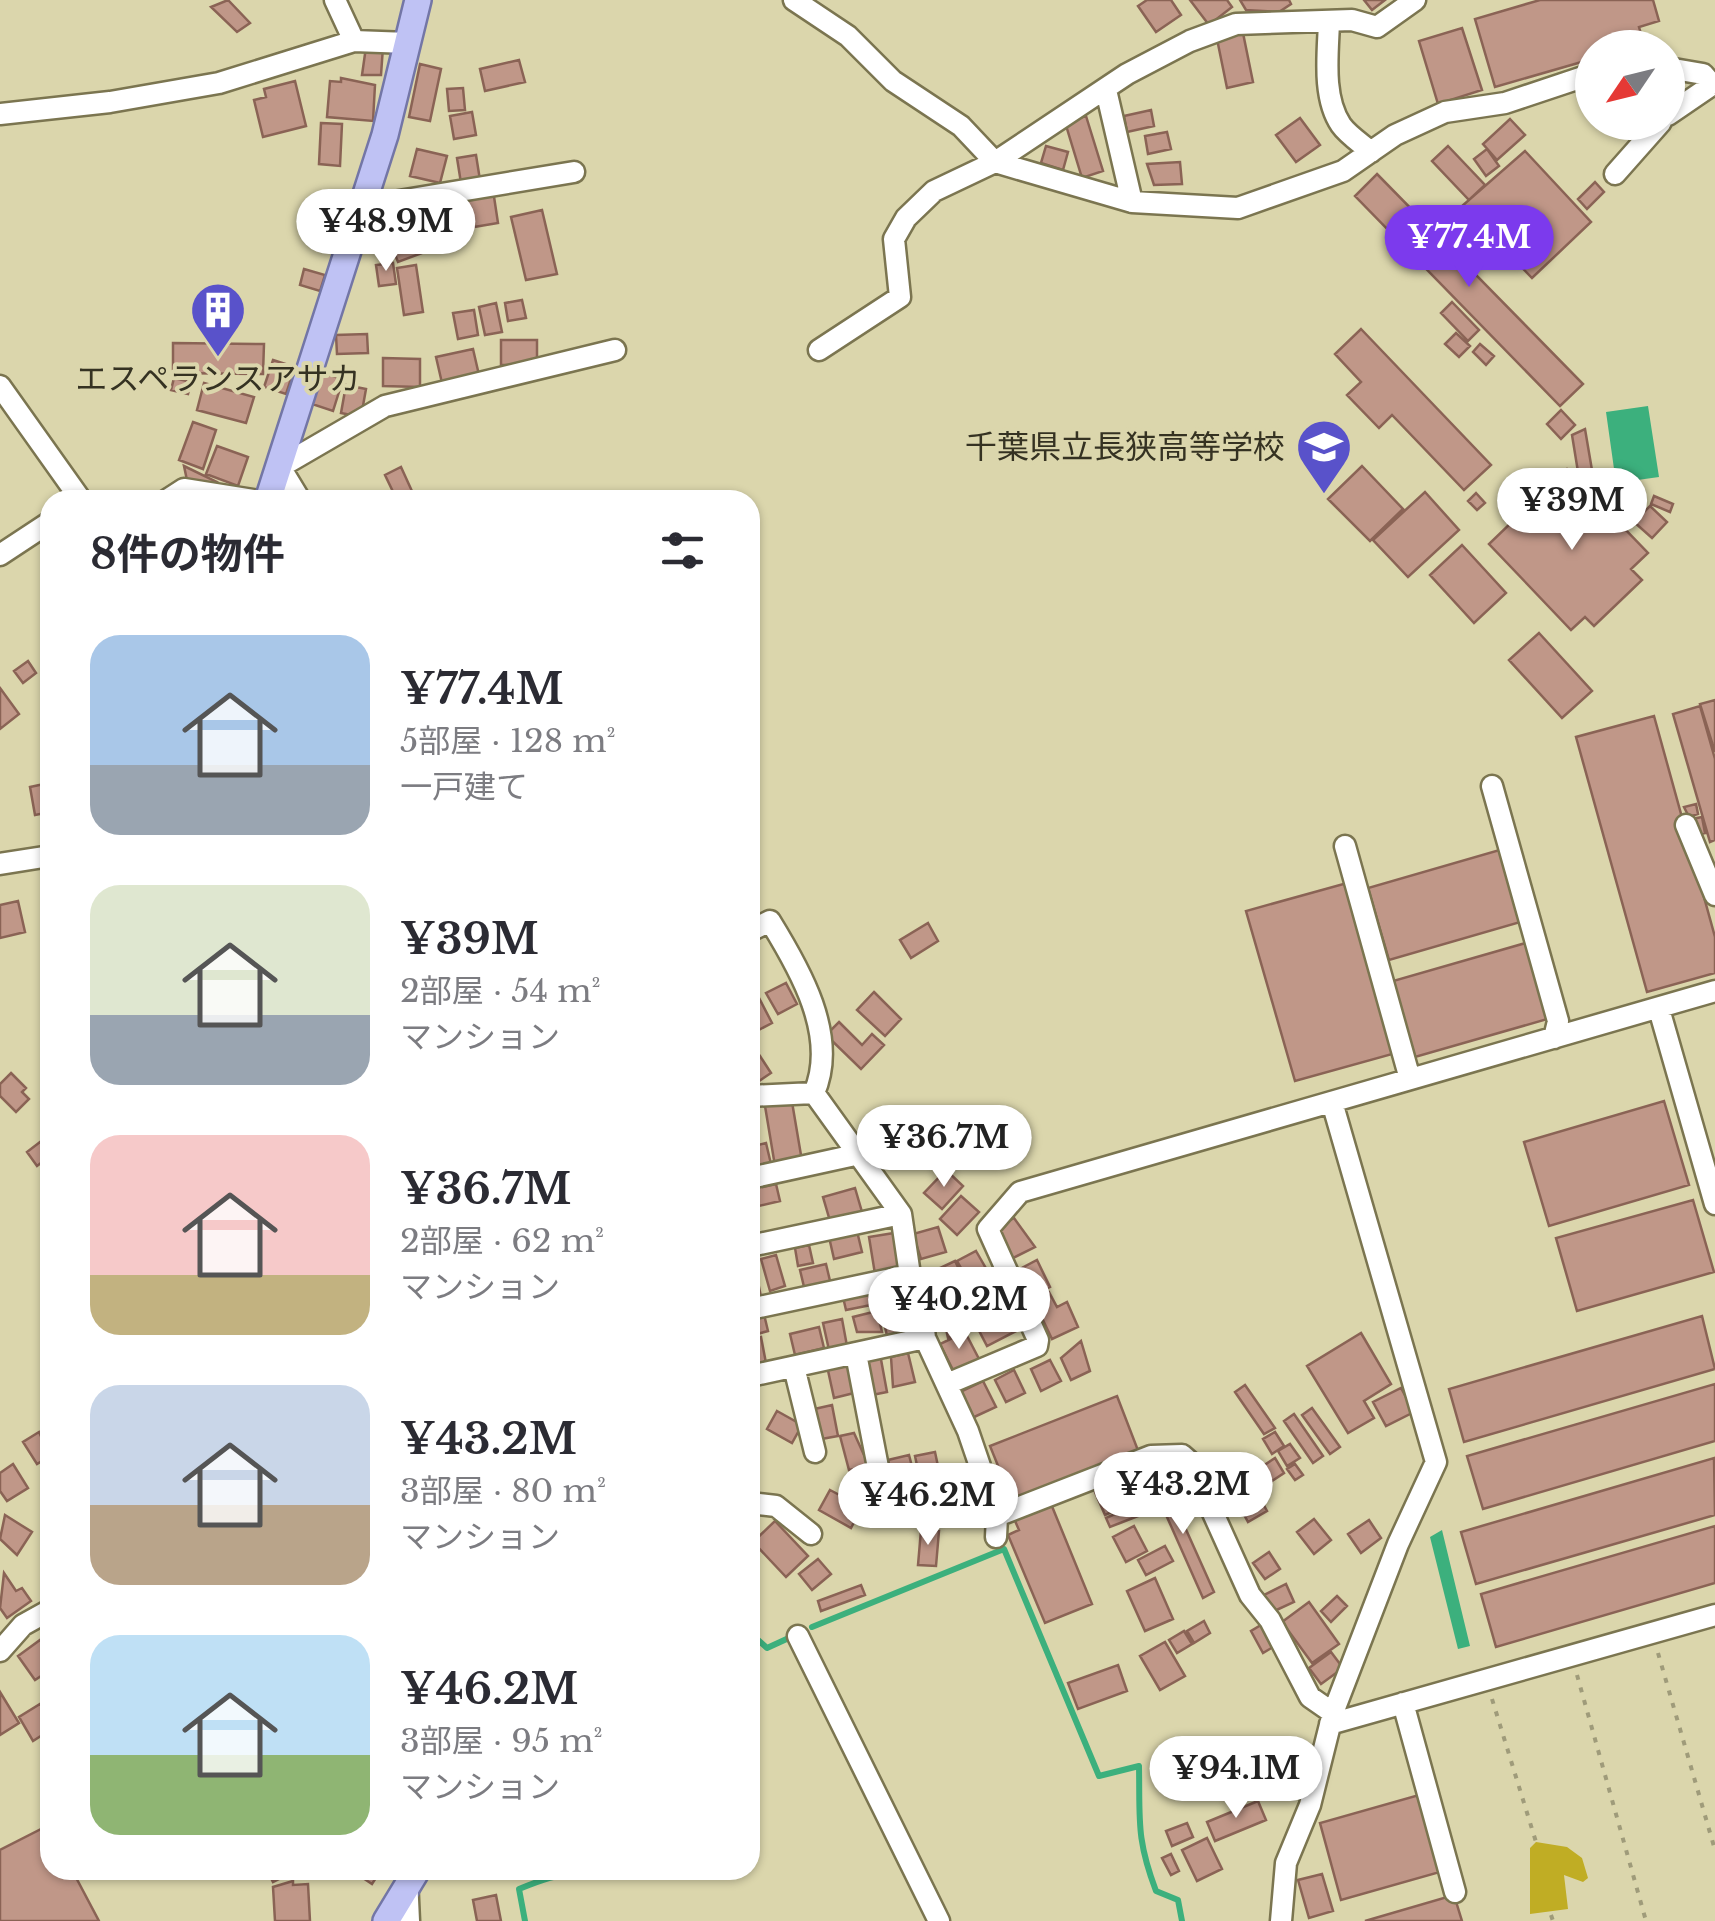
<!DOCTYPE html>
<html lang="ja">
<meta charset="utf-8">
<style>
body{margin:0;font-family:"Libre Baskerville","Noto Sans JP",serif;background:#f2f2f3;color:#2b2b33;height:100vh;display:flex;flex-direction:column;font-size:38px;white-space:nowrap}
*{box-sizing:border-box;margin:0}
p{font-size:32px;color:#7c7c81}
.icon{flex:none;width:55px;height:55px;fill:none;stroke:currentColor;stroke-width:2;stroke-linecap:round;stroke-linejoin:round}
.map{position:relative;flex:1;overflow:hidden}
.side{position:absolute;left:40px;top:490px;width:720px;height:1390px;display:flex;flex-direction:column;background:#fff;border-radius:30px;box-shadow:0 2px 8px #0004}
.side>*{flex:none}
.needle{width:65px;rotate:235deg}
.fabs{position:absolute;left:1575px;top:30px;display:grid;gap:20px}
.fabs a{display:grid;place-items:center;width:110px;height:110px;border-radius:50%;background:#fff;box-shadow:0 2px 8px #0004;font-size:50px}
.price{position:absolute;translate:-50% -85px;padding:0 22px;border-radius:35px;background:#fff;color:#222;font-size:32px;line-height:65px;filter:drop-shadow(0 2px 5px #0008)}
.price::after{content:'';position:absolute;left:50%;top:60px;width:30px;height:22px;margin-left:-15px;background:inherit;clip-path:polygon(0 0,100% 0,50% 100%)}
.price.active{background:#7c3aed;color:#fff}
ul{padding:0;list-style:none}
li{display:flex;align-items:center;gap:30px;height:250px;padding:0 50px}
li span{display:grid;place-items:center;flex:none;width:280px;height:200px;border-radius:30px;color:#555}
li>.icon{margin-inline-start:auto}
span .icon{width:120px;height:120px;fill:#fffc;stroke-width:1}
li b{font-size:42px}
h2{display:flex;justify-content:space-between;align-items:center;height:120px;padding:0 50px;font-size:42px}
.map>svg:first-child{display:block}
</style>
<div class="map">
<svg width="1715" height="1921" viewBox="0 0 1715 1921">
<rect width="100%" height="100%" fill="#dbd6ac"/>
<path fill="#c0ad24" d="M 1536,1842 L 1567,1847 L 1582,1858 L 1588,1878 L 1583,1882 L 1564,1875 L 1568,1909 L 1530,1914 L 1530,1848 Z"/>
<path fill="#3cb07d" d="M 1648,406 L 1659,477 L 1616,483 L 1606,412 Z
M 1442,1530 L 1470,1646 L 1458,1649 L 1430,1537 Z"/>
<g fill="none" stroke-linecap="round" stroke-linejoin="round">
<path stroke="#3cb07d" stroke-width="6" d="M 812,1627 L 1004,1549 L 1099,1776 L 1139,1766 C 1140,1820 1136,1838 1156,1891 L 1178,1900 L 1182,1921
M 750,1633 L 767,1648 L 791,1637
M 525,1921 L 519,1889 C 541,1880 558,1874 582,1872 C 605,1871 625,1878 647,1870"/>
</g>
<path fill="#c09788" stroke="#8a6355" stroke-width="2.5" d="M 228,0 L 250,23 L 237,32 L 211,7 Z
M 1147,0 L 1171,0 L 1181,15 L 1156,32 L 1138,6 Z
M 1190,0 L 1227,0 L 1232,7 L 1209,25 Z
M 1240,0 L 1289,0 L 1291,4 L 1279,12 L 1246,10 Z
M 1364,0 L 1385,0 L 1372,10 Z
M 1540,0 L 1653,0 L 1659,21 L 1639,27 L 1644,44 L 1592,48 L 1592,59 L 1495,87 L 1475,19 Z
M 1462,28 L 1482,90 L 1438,104 L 1419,41 Z
M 1243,33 L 1253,82 L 1227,88 L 1217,39 Z
M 366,47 L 383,47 L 381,75 L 362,75 Z
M 519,60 L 525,82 L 485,91 L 480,69 Z
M 420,64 L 441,69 L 430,121 L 409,117 Z
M 341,78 L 375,85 L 373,121 L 327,117 L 330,81 L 341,82 Z
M 295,81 L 306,126 L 263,137 L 254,100 L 266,97 L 264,89 Z
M 463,88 L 465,110 L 449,111 L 447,89 Z
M 1151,110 L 1154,126 L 1127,132 L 1124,116 Z
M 472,112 L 476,135 L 454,139 L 450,116 Z
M 1086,116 L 1103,171 L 1082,178 L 1065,122 Z
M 1300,118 L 1320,145 L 1296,162 L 1276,135 Z
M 1510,119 L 1525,135 L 1497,160 L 1483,144 Z
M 321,123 L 342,124 L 340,166 L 319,164 Z
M 1167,132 L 1171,149 L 1148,154 L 1145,136 Z
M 1046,146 L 1068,152 L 1063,170 L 1041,163 Z
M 1448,146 L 1485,185 L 1469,200 L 1432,161 Z
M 417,149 L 447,156 L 440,183 L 410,176 Z
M 1487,149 L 1499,166 L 1486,176 L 1474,159 Z
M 1525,151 L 1591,222 L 1532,278 L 1462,206 Z
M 476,155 L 480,180 L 461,183 L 457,158 Z
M 1180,162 L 1182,184 L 1154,185 L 1147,164 Z
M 1377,174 L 1583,384 L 1560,406 L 1355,196 Z
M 1595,182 L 1604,192 L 1587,209 L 1578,199 Z
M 493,190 L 498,223 L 474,227 L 471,208 L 452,211 L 450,196 Z
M 542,210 L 557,274 L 526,280 L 511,217 Z
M 408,218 L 422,253 L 398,262 L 384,227 Z
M 393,263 L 396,284 L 379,286 L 376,265 Z
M 416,265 L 423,312 L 404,315 L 397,268 Z
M 304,269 L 325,275 L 320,291 L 300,285 Z
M 522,300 L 526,318 L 508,321 L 505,303 Z
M 1452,302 L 1479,330 L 1468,341 L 1441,313 Z
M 496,303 L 502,332 L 485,335 L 479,307 Z
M 474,310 L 478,335 L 458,339 L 453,313 Z
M 1361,329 L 1491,465 L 1464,490 L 1392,415 L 1379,428 L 1347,395 L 1361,382 L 1335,354 Z
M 1456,333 L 1470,346 L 1459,357 L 1445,344 Z
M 367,334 L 368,353 L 337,354 L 336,335 Z
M 501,340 L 537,340 L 537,365 L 501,365 Z
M 173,343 L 264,344 L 263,374 L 173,373 Z
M 1480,344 L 1494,356 L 1486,365 L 1473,352 Z
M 473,349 L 479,375 L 442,383 L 436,357 Z
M 383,358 L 420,359 L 420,387 L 383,386 Z
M 273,360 L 295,367 L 286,394 L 264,387 Z
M 322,373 L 343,379 L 333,411 L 312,404 Z
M 174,378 L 191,382 L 188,394 L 171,390 Z
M 204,383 L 254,397 L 246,423 L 197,410 Z
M 346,385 L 366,389 L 361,417 L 341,413 Z
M 1561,410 L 1575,425 L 1561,439 L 1547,424 Z
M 193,422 L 216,430 L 203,469 L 179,460 Z
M 1585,429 L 1593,476 L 1579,478 L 1572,435 Z
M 217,446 L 248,457 L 238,486 L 206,474 Z
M 184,466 L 215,481 L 188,485 Z
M 1362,466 L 1403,509 L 1370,541 L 1328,499 Z
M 401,467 L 416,500 L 397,500 L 385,475 Z
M 1567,469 L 1648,553 L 1631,569 L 1642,580 L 1594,626 L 1585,617 L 1571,630 L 1489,544 Z
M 1425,492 L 1459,530 L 1408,577 L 1373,540 Z
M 1476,493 L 1485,503 L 1477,510 L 1468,501 Z
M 1654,496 L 1673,504 L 1670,512 L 1651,504 Z
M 1650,506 L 1667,522 L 1652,538 L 1634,522 Z
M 1462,545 L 1506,593 L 1474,623 L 1430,575 Z
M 1539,633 L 1592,691 L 1562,718 L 1509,660 Z
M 28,661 L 36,673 L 23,683 L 14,671 Z
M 0,688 L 19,714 L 0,729 Z
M 1715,700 L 1715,752 L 1700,704 Z
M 1700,706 L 1715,759 L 1715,840 L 1710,842 L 1673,714 Z
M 1654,716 L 1715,937 L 1715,973 L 1647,992 L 1576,737 Z
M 44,784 L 50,812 L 35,815 L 30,787 Z
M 1696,804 L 1698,814 L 1689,817 L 1684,807 Z
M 1702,817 L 1705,833 L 1696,835 L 1692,819 Z
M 1503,849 L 1524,921 L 1389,960 L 1368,888 Z
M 1347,883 L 1396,1053 L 1295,1081 L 1246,911 Z
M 18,901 L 25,932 L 0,938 L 0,905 Z
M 928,923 L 938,941 L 911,958 L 900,940 Z
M 1529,942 L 1551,1018 L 1415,1057 L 1393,981 Z
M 786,983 L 797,1004 L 778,1014 L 766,993 Z
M 874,992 L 901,1019 L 885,1036 L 857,1010 Z
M 758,996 L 772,1023 L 753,1033 L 750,1001 Z
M 839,1022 L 862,1045 L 872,1034 L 884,1045 L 861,1069 L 826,1035 Z
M 760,1056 L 771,1073 L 750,1087 L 750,1062 Z
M 11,1073 L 26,1088 L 22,1092 L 29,1099 L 16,1112 L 0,1096 L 0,1084 Z
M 1664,1101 L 1689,1185 L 1549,1226 L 1524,1142 Z
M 792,1102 L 802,1161 L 775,1166 L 765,1106 Z
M 40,1142 L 50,1156 L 37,1166 L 27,1152 Z
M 766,1143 L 771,1164 L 750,1169 L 750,1147 Z
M 946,1170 L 963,1186 L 942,1209 L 924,1193 Z
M 762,1182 L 763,1187 L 776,1184 L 780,1201 L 750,1208 L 750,1184 Z
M 855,1188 L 862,1212 L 830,1221 L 823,1197 Z
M 961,1196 L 979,1212 L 957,1235 L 940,1219 Z
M 1693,1200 L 1714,1272 L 1577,1311 L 1556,1238 Z
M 1014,1218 L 1035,1247 L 1011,1259 L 995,1227 Z
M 938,1227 L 946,1252 L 921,1259 L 913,1234 Z
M 857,1231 L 862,1252 L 834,1259 L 829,1237 Z
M 894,1233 L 900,1270 L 875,1274 L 869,1237 Z
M 809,1245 L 813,1263 L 798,1266 L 795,1248 Z
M 976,1251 L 991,1277 L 972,1287 L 957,1261 Z
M 776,1255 L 785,1286 L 770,1291 L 761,1259 Z
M 1037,1260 L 1050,1287 L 1031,1296 L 1018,1270 Z
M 955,1261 L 968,1288 L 935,1305 L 921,1277 Z
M 754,1262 L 761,1297 L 750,1299 L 750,1263 Z
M 826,1264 L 831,1285 L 805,1291 L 800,1270 Z
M 908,1281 L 913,1302 L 880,1309 L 875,1288 Z
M 868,1291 L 871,1305 L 846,1310 L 843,1297 Z
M 1049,1292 L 1057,1307 L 1067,1302 L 1078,1327 L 1052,1339 L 1033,1299 Z
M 955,1299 L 961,1312 L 967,1309 L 975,1326 L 948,1338 L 941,1306 Z
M 1007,1302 L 1020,1329 L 987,1346 L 973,1319 Z
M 911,1307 L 916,1330 L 887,1336 L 882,1313 Z
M 763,1310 L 768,1331 L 750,1336 L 750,1313 Z
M 877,1311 L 882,1332 L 857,1332 L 853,1317 Z
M 1702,1316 L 1715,1369 L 1464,1442 L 1449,1389 Z
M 842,1319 L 847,1346 L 829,1350 L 823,1323 Z
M 819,1327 L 824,1348 L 795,1355 L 790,1334 Z
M 965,1332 L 979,1359 L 954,1372 L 940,1344 Z
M 1361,1333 L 1391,1384 L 1364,1401 L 1374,1418 L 1348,1433 L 1307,1366 Z
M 761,1337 L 766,1363 L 750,1366 L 750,1339 Z
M 1081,1341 L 1090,1371 L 1071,1380 L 1061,1358 Z
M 908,1353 L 915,1382 L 893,1387 L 891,1357 Z
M 880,1354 L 887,1392 L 867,1396 L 860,1358 Z
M 1050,1360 L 1061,1381 L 1041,1391 L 1031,1369 Z
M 847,1362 L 854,1393 L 834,1398 L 827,1366 Z
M 1014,1370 L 1025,1393 L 1006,1402 L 995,1380 Z
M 983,1381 L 996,1407 L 972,1418 L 960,1392 Z
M 1715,1384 L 1715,1441 L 1483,1509 L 1467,1456 Z
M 1245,1385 L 1275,1428 L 1264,1434 L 1235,1392 Z
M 1401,1388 L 1414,1412 L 1386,1426 L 1373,1402 Z
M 1117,1396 L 1139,1453 L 1013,1503 L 990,1446 Z
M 832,1405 L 838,1436 L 816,1440 L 810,1410 Z
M 1312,1408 L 1340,1447 L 1330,1454 L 1302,1415 Z
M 777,1411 L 802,1425 L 792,1443 L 767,1429 Z
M 1294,1414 L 1323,1456 L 1313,1463 L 1284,1421 Z
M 39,1432 L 50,1456 L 37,1464 L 23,1442 Z
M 1275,1432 L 1284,1446 L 1272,1454 L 1263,1439 Z
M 854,1433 L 869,1466 L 849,1470 L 840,1436 Z
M 1290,1444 L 1300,1458 L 1287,1466 L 1278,1451 Z
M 935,1452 L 943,1490 L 923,1494 L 915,1456 Z
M 909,1455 L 915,1478 L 893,1483 L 888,1460 Z
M 1275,1458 L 1284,1473 L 1272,1481 L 1263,1466 Z
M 1714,1458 L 1715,1515 L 1476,1584 L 1461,1532 Z
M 750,1461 L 758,1467 L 757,1497 L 750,1496 Z
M 13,1464 L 28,1488 L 7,1501 L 0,1491 L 0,1473 Z
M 1295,1464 L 1303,1475 L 1295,1480 L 1287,1469 Z
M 1130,1468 L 1136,1483 L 1098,1499 L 1092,1485 Z
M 1162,1476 L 1214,1592 L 1203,1598 L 1151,1481 Z
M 980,1480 L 987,1514 L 962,1519 L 955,1486 Z
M 1136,1483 L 1143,1498 L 1105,1515 L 1098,1499 Z
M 830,1490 L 862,1507 L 851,1528 L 819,1510 Z
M 1260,1498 L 1267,1511 L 1248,1522 L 1241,1509 Z
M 1049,1499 L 1092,1604 L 1045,1623 L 1008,1535 L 1019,1530 L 1012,1514 Z
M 1133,1506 L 1138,1516 L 1110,1527 L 1106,1518 Z
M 5,1515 L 32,1532 L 17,1555 L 0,1539 Z
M 1314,1519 L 1331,1540 L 1314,1554 L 1297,1532 Z
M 1369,1520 L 1381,1538 L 1361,1553 L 1348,1534 Z
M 775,1521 L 808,1556 L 786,1577 L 753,1542 Z
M 1134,1526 L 1147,1551 L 1126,1562 L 1113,1537 Z
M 1715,1526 L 1715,1583 L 1496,1647 L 1481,1594 Z
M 921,1530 L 939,1531 L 936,1566 L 918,1565 Z
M 1165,1546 L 1173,1561 L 1146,1575 L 1138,1560 Z
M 1269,1552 L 1280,1569 L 1265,1579 L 1253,1563 Z
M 818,1559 L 831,1574 L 812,1590 L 799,1574 Z
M 4,1573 L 16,1591 L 22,1588 L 31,1601 L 7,1618 L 0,1608 Z
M 1155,1578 L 1173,1619 L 1145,1631 L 1127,1591 Z
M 1286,1584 L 1294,1602 L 1270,1613 L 1262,1596 Z
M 861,1585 L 865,1595 L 821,1611 L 818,1601 Z
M 1337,1596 L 1347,1606 L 1331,1622 L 1321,1611 Z
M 1309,1602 L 1339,1644 L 1312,1663 L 1282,1622 Z
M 1204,1621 L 1210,1633 L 1194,1643 L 1187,1631 Z
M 1266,1622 L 1278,1644 L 1263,1653 L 1251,1631 Z
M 1184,1631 L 1192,1644 L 1177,1653 L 1169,1640 Z
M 40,1640 L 50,1651 L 50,1670 L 35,1680 L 18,1656 Z
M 1165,1642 L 1185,1676 L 1160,1690 L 1140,1656 Z
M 1331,1652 L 1343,1668 L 1321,1684 L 1309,1668 Z
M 1118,1665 L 1127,1691 L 1078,1709 L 1068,1683 Z
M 0,1692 L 19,1723 L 0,1735 Z
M 40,1704 L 50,1719 L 50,1730 L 33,1741 L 19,1717 Z
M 1419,1795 L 1440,1872 L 1341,1900 L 1320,1823 Z
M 1258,1801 L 1266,1820 L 1215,1841 L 1207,1822 Z
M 1187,1823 L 1193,1837 L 1172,1846 L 1166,1831 Z
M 49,1825 L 50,1870 L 72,1870 L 99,1921 L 0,1921 L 0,1850 Z
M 1207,1838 L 1222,1869 L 1197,1881 L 1182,1850 Z
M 1171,1854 L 1179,1871 L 1171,1875 L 1162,1858 Z
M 267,1870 L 297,1870 L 273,1882 Z
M 351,1870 L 381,1870 L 372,1884 Z
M 1322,1874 L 1333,1911 L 1309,1918 L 1298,1880 Z
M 293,1881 L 293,1885 L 308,1884 L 310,1921 L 275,1921 L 273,1887 Z
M 496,1895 L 501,1921 L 477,1921 L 473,1900 Z
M 1454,1895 L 1462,1921 L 1365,1921 Z"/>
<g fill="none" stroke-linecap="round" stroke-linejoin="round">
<g stroke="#7b7550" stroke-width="25">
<path id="minor" d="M 335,0 L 354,41
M 794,0 L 848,36 L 893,81 L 961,126 L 995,162 L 1132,202 L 1238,208 L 1343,171 L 1395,135 L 1445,112 L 1505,103 L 1592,74
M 1329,22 C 1328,53 1322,97 1341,125 C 1348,135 1362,144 1371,152
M 1668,68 L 1703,74 L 1712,84
M 1106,90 L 1132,202
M 0,114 L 110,102 L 219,83 L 354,41 L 408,43
M 1668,115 L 1715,83
M 1615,174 L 1661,122
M 363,207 L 574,172
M 819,350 L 900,297 L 894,239 L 906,218 L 934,191 L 995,162 L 1127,74 L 1190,41 L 1236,24 L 1352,20 L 1377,27 L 1415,0
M 0,386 L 81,500
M 167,500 L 184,489 L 253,500
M 300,500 L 280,467 L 385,406 L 615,350
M 0,555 L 50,522
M 1492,786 L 1558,1021 L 1554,1038
M 1686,825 L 1715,895
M 1345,846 L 1410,1079
M 0,864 L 50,856
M 750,931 L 770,921 C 799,968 839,1036 814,1093 L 901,1214 L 910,1275 L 919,1289 L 925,1338 L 968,1431 L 997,1516 L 996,1537
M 1659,1009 L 1715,1204
M 750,1096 L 814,1093
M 750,1178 L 855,1155
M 750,1246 L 901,1214
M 750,1309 L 910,1275
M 856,1354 L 882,1488
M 794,1367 L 815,1452
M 750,1376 L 925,1338
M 947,1384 L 1037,1346 L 1038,1340 L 988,1229 L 1020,1192 L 1715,991
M 750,1503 L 776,1506 L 811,1534
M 997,1516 L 1151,1456 L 1182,1455 L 1190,1462 L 1250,1595 L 1270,1620 L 1310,1697 L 1333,1713
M 798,1636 L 939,1921
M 0,1651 L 23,1625 L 50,1610
M 1403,1703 L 1455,1892
M 1330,1724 L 1715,1615
M 407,1878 L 409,1921
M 1281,1921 L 1286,1863 L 1310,1805 L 1333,1713 L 1398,1544 L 1436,1462 L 1332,1102"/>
</g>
<g stroke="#7376a6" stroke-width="30">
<path id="major" d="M 268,500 L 385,135 L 418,0
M 386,1921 L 417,1870"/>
</g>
<path stroke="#9f9b7a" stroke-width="4" stroke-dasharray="5 8" stroke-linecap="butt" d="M 1658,1653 L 1715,1850
M 1577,1675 L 1646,1921
M 1492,1699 L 1536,1842
M 1551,1915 L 1553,1921"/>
<use href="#minor" stroke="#fff" stroke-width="20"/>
<use href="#major" stroke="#bfc2f4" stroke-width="25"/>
</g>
<defs>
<g id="building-pin" transform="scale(2.875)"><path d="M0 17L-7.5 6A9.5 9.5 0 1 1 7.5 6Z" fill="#5952ca" stroke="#dbd6ac"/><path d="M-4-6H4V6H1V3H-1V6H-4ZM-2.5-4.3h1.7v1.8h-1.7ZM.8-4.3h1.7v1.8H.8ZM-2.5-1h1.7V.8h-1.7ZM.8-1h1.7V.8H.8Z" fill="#fff"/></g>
<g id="school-pin" transform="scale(2.875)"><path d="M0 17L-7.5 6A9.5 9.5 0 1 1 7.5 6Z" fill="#5952ca" stroke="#dbd6ac"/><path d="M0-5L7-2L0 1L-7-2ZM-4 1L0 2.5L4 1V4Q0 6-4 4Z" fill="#fff"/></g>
</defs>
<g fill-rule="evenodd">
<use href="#building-pin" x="218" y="310"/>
<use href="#school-pin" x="1324" y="447"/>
</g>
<g text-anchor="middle" stroke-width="8" stroke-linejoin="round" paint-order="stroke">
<g font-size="32" fill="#353222" stroke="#dbd6ac">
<text x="218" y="390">エスペランスアサカ</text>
<text x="1285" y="458" text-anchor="end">千葉県立長狭高等学校</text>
</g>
</g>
</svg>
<div class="fabs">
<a><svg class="needle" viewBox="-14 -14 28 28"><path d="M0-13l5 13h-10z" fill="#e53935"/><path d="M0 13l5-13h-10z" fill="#7c7c81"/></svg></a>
</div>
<b class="price" style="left:386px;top:274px">¥48.9M</b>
<b class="price active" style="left:1469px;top:290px">¥77.4M</b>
<b class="price" style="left:1572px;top:553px">¥39M</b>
<b class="price" style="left:944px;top:1190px">¥36.7M</b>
<b class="price" style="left:959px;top:1352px">¥40.2M</b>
<b class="price" style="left:1183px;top:1537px">¥43.2M</b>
<b class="price" style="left:928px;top:1548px">¥46.2M</b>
<b class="price" style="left:1236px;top:1821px">¥94.1M</b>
<section class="side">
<h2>8件の物件<svg class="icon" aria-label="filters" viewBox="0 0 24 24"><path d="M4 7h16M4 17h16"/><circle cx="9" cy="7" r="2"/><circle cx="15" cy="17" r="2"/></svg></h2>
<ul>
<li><span style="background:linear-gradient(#a9c7e8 65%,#9aa5b1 0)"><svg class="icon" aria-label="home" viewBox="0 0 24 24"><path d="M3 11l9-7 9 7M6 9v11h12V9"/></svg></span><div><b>¥77.4M</b><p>5部屋 · 128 m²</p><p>一戸建て</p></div></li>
<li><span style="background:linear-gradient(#dfe7d0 65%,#9aa5b1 0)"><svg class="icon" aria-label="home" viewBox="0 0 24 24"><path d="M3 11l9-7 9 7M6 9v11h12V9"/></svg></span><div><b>¥39M</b><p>2部屋 · 54 m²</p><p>マンション</p></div></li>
<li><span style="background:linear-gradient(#f6c9c9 70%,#c2b280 0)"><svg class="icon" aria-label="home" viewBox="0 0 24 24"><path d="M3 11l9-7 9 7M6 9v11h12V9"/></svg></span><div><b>¥36.7M</b><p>2部屋 · 62 m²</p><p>マンション</p></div></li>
<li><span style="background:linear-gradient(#c9d6e8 60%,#b9a48a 0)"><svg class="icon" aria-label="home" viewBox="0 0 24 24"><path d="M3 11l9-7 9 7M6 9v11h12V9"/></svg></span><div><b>¥43.2M</b><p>3部屋 · 80 m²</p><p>マンション</p></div></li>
<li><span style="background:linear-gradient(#bfe0f5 60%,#8fb573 0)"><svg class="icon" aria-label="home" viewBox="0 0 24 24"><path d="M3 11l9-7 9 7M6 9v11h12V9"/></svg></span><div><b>¥46.2M</b><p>3部屋 · 95 m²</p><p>マンション</p></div></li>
</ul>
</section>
</div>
